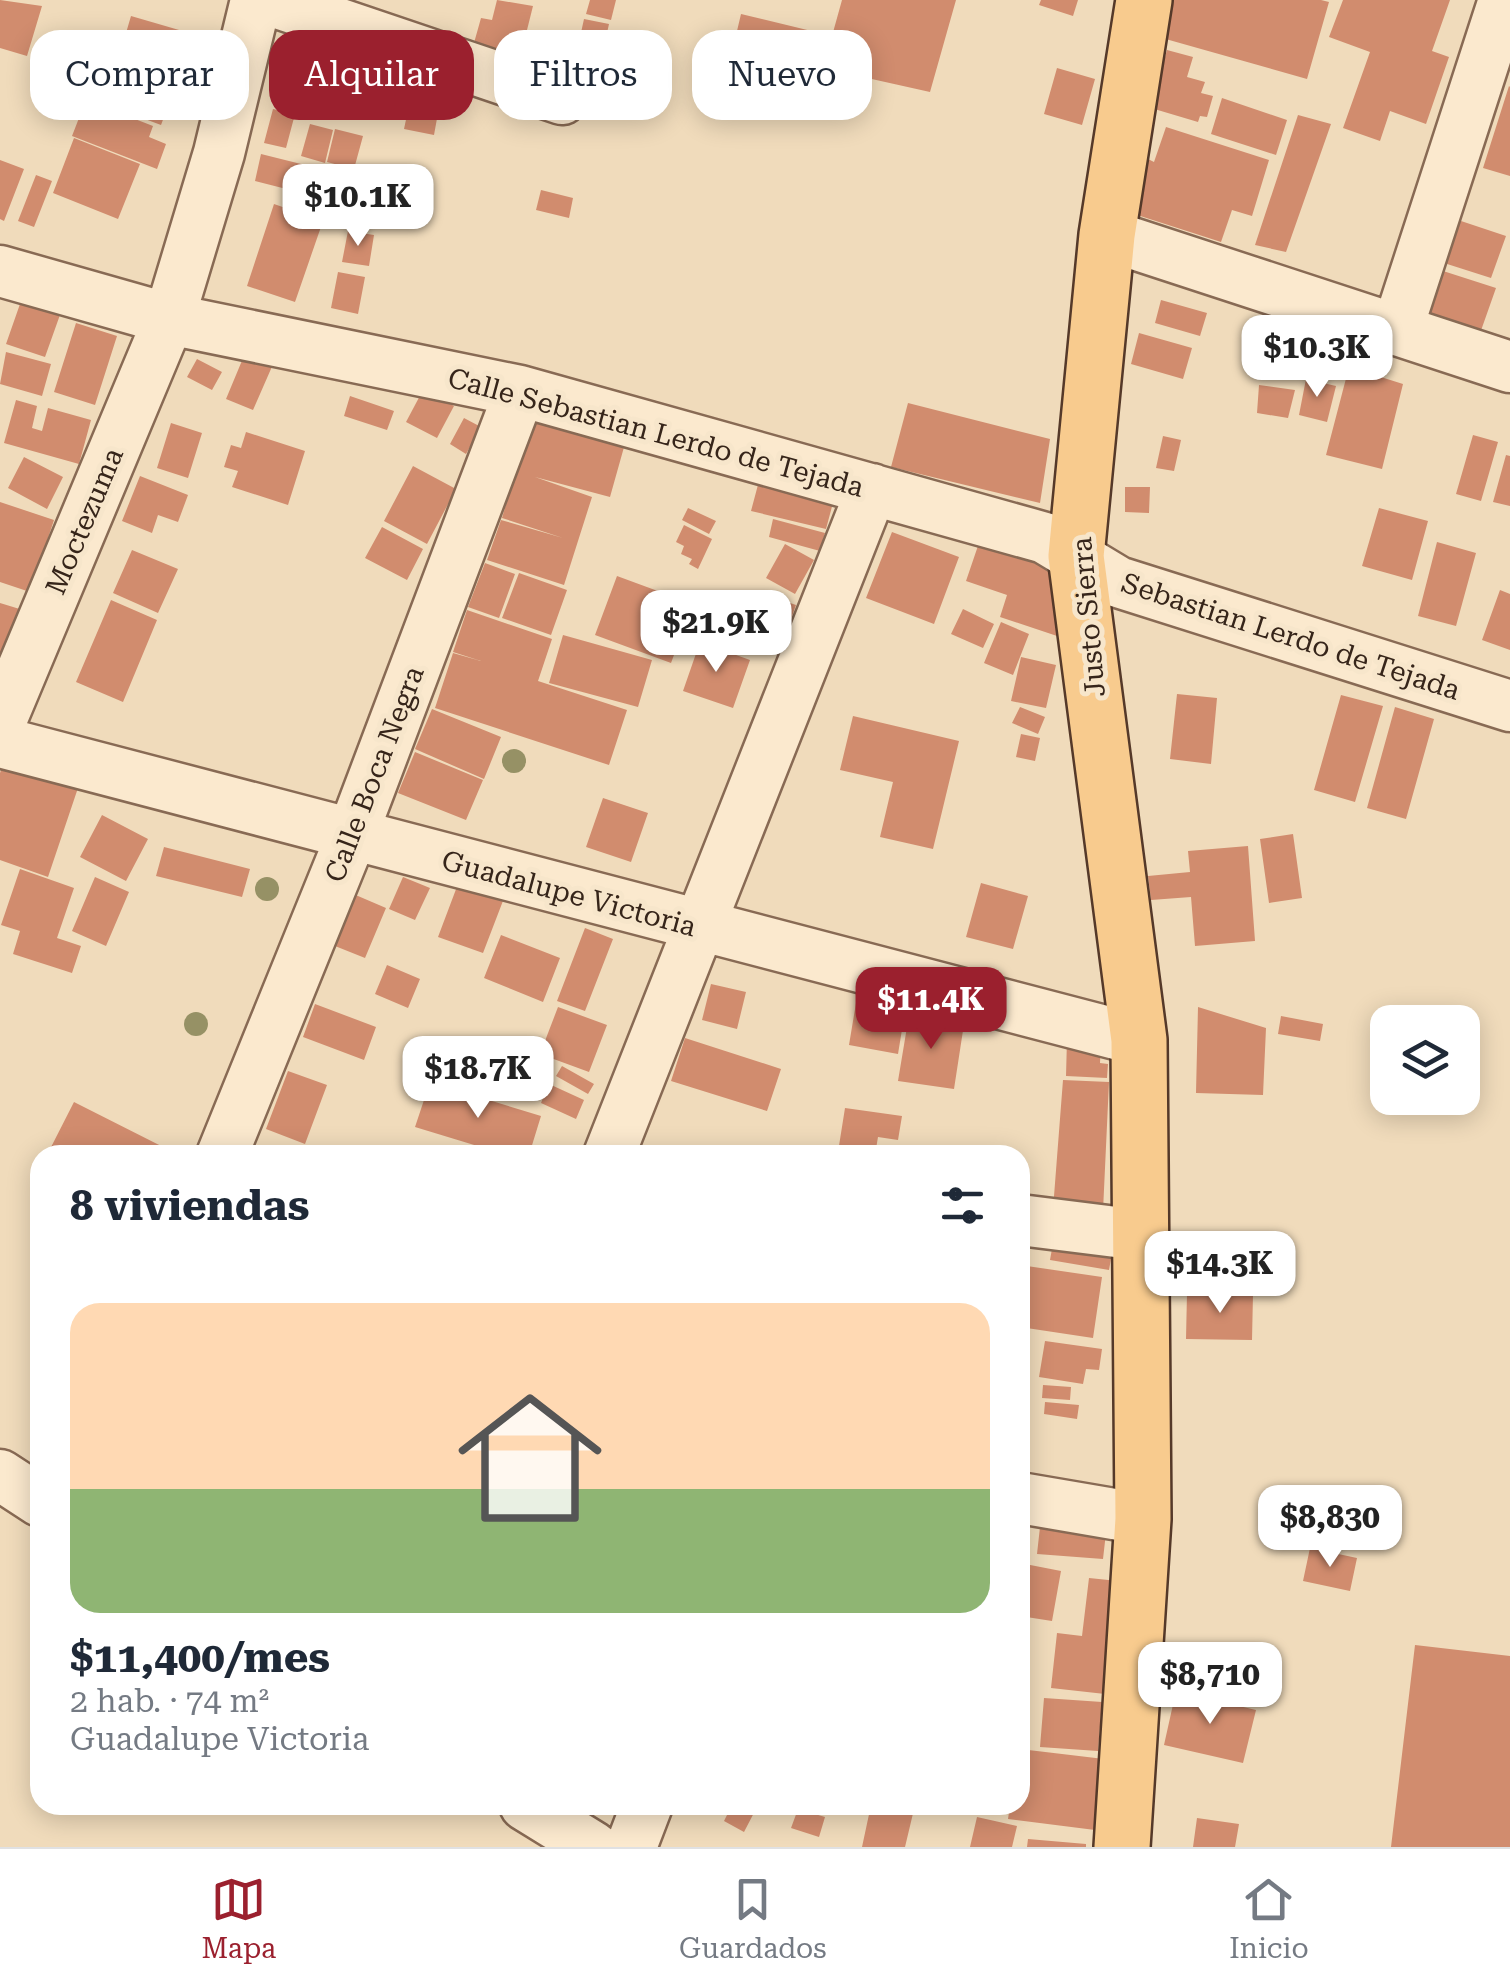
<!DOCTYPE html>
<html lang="es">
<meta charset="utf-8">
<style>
body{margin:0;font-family:"Roboto Serif",serif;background:#f6f6f7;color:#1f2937;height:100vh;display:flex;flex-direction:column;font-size:38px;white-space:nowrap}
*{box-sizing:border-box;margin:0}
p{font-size:32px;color:#747a83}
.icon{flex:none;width:55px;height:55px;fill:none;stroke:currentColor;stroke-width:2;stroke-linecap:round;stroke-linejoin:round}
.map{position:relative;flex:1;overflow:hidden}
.panel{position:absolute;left:30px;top:1145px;width:1000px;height:670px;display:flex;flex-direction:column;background:#fff;border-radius:30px;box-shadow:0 5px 25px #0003}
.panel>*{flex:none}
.banner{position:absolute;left:30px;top:30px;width:1000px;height:90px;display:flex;gap:20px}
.fabs{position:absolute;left:1370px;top:1005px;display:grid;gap:20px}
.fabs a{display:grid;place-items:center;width:110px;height:110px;border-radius:20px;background:#fff;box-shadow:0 5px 25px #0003;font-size:50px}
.price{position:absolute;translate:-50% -85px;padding:0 22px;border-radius:20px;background:#fff;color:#222;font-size:32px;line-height:65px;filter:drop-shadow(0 2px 5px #0008)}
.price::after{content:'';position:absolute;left:50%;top:60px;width:30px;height:22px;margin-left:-15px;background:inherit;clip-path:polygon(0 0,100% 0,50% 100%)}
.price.current{background:#9b202e;color:#fff}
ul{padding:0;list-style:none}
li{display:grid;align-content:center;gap:20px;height:530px;padding:0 40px}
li+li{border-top:2px solid #e0e1e3}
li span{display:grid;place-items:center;height:310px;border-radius:30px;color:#555}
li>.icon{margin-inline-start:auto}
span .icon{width:180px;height:180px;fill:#fffc;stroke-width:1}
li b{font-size:42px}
h2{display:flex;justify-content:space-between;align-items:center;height:120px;padding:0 40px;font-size:42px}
.pill{padding:0 35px;border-radius:30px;background:#fff;box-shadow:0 5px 25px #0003;font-size:35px;line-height:90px}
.pill.current{background:#9b202e;color:#fff}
.tabs{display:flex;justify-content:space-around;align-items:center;height:140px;border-top:2px solid #e0e1e3;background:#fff;font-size:28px;color:#747a83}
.tabs a{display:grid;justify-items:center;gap:5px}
.tabs .current{color:#9b202e}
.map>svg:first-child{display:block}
</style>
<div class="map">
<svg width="1510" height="1847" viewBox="0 0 1510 1847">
<rect width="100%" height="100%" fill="#f0dbbb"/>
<path fill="#d18c6e" d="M 0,0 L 42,6 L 27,56 L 0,48 Z
M 497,0 L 533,6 L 527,30 L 538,33 L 531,59 L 474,43 L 481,18 L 492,20 Z
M 590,0 L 616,0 L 611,20 L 586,14 Z
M 842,0 L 956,0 L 930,92 L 733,48 L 741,14 L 832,36 Z
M 1041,0 L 1078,0 L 1073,16 L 1039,5 Z
M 1166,0 L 1321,0 L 1329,2 L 1307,79 L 1155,36 Z
M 1343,0 L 1450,0 L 1432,51 L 1449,57 L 1426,124 L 1390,111 L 1380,141 L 1343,128 L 1370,52 L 1329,37 Z
M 131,16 L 210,39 L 195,90 L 116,67 Z
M 584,19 L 609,24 L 598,74 L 573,69 Z
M 344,43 L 371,51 L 365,74 L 338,67 Z
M 1167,50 L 1193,57 L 1187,77 L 1205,82 L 1201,93 L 1213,96 L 1207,117 L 1200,116 L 1198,122 L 1151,108 Z
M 1057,68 L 1095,79 L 1082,125 L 1044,114 Z
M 111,70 L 173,93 L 161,125 L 99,102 Z
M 306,84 L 339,93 L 333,113 L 301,104 Z
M 1509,86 L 1510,87 L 1510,176 L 1483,168 Z
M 411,96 L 440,102 L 434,135 L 404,129 Z
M 1222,98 L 1287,120 L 1276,155 L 1211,134 Z
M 86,100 L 153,126 L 149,137 L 166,144 L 157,169 L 72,136 Z
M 273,109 L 295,114 L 286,148 L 264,143 Z
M 1298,115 L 1331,124 L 1286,252 L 1255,245 Z
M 310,124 L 333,130 L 325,163 L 301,156 Z
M 1166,127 L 1269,160 L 1252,216 L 1232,210 L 1221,242 L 1131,213 L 1148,159 L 1154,162 Z
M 335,129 L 363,136 L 354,169 L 327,162 Z
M 74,138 L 140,164 L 118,219 L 53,193 Z
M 261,154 L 309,166 L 302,193 L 255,181 Z
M 0,160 L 24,169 L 4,221 L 0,219 Z
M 36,175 L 52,181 L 34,227 L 18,221 Z
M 541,190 L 573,198 L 569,218 L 536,210 Z
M 274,204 L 323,221 L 295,302 L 247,286 Z
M 1458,220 L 1506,236 L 1491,278 L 1444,263 Z
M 348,231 L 374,235 L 369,266 L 342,262 Z
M 1440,270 L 1496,288 L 1478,339 L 1423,320 Z
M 338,272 L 365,277 L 358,314 L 331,308 Z
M 27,284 L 66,298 L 45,357 L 6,344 Z
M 1161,300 L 1207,313 L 1200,336 L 1155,323 Z
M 76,323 L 117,336 L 95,405 L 54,392 Z
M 1139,333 L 1192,348 L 1183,379 L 1131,364 Z
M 246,351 L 274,362 L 253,410 L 226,399 Z
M 6,352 L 51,364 L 42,396 L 0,384 Z
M 197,359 L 222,372 L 212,390 L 187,377 Z
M 1349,367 L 1403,384 L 1382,469 L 1326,455 Z
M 1306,379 L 1336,386 L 1327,422 L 1299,415 Z
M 1259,385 L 1295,390 L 1288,418 L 1257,413 Z
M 423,390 L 454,406 L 437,438 L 406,422 Z
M 350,396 L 394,411 L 387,430 L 344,416 Z
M 16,400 L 37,406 L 32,428 L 42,431 L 48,408 L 91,420 L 79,464 L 4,443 Z
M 908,403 L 1050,439 L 1040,503 L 891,467 Z
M 532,415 L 626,440 L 610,497 L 535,477 L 592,497 L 564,585 L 487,560 L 501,520 L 563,538 L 502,518 Z
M 464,418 L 481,427 L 466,454 L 450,444 Z
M 171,423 L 202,433 L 188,478 L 157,468 Z
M 246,432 L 305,451 L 288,505 L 232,487 L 238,471 L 224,467 L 231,445 L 241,448 Z
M 1473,435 L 1498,442 L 1481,501 L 1456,494 Z
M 1163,436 L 1181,440 L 1174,471 L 1156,468 Z
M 1506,455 L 1510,456 L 1510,506 L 1493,502 Z
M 24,457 L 63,477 L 47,509 L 8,488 Z
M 413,466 L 456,489 L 427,544 L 384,521 Z
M 140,476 L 188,495 L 178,522 L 158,515 L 152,533 L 122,521 Z
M 759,481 L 834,499 L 826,529 L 751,511 Z
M 1125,487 L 1150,487 L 1149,513 L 1125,512 Z
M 0,502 L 54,520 L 30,592 L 0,582 Z
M 688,508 L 716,521 L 709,534 L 682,520 Z
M 1379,508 L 1428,521 L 1412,580 L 1362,566 Z
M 773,519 L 825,533 L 820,551 L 769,537 Z
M 684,525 L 712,539 L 698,569 L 689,564 L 692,559 L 681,554 L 684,546 L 676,542 Z
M 382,527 L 423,549 L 407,580 L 365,558 Z
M 892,532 L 959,557 L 934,624 L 866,598 Z
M 981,537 L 1050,561 L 1063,638 L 1000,617 L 1007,595 L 966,581 Z
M 1437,542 L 1476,553 L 1456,626 L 1418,616 Z
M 785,544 L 814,560 L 795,594 L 766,578 Z
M 132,550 L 178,569 L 158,613 L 113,593 Z
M 485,563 L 515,574 L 499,618 L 468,607 Z
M 519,573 L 567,590 L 551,635 L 502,618 Z
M 617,576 L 693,604 L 671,663 L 595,635 Z
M 1500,590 L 1510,594 L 1510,650 L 1482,640 Z
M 764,594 L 796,605 L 781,647 L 750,636 Z
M 111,600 L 157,620 L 123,702 L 76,682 Z
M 0,603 L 36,614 L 0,660 Z
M 963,609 L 994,624 L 983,648 L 951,634 Z
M 467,610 L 552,639 L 538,681 L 627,710 L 609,765 L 435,708 L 453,653 L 481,661 L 453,652 Z
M 1001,622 L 1029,634 L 1013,675 L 984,663 Z
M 563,635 L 652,660 L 638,707 L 549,683 Z
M 700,642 L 750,660 L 733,708 L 683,691 Z
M 1021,657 L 1056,665 L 1046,708 L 1011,701 Z
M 1177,694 L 1217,698 L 1211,764 L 1170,759 Z
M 1341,695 L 1383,706 L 1355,802 L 1314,790 Z
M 1020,707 L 1045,717 L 1038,734 L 1012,723 Z
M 1395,707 L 1434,719 L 1406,819 L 1367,808 Z
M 432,709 L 501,737 L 484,779 L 415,749 Z
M 853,716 L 959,741 L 933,849 L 880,837 L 893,782 L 840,770 Z
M 1021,734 L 1040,738 L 1035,761 L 1016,757 Z
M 415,752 L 483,780 L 466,820 L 398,793 Z
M 7,753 L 81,779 L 48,877 L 0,860 L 0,773 Z
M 603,798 L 648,813 L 631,862 L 586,847 Z
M 102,815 L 148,839 L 126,881 L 80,857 Z
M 1293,834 L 1302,898 L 1269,903 L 1260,839 Z
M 1248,846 L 1255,941 L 1195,946 L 1191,897 L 1151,900 L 1148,876 L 1190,872 L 1188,851 Z
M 164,847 L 250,869 L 242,897 L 156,876 Z
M 20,869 L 74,888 L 57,938 L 81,946 L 72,973 L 13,954 L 20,931 L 1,925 Z
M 461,876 L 506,893 L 483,953 L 438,937 Z
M 95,877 L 129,892 L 106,946 L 72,931 Z
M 403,877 L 430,888 L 415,920 L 389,909 Z
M 981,883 L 1028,896 L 1013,949 L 966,937 Z
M 351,893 L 386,908 L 365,958 L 330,944 Z
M 585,928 L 613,939 L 585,1011 L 557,1001 Z
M 501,935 L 560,958 L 543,1002 L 484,978 Z
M 387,965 L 420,979 L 408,1008 L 375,994 Z
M 711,984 L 746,992 L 737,1029 L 702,1020 Z
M 857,997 L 906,1005 L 898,1054 L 849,1045 Z
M 315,1004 L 376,1027 L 364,1060 L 303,1037 Z
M 558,1007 L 607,1025 L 589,1072 L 540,1054 Z
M 1198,1007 L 1266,1028 L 1263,1095 L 1196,1093 Z
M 909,1015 L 964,1024 L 954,1089 L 898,1081 Z
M 1281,1016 L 1323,1024 L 1320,1041 L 1278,1034 Z
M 685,1038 L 781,1069 L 767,1111 L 671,1081 Z
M 1067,1039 L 1101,1040 L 1100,1063 L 1108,1064 L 1107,1078 L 1066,1076 Z
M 562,1066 L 594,1084 L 588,1094 L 556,1076 Z
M 288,1071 L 327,1085 L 305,1144 L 266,1129 Z
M 1063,1080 L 1109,1082 L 1103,1211 L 1053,1209 Z
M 430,1082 L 541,1116 L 529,1155 L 507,1155 L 415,1127 Z
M 549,1084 L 584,1100 L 576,1119 L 541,1103 Z
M 74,1102 L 173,1152 L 171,1155 L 47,1155 Z
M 845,1108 L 902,1116 L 898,1140 L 878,1137 L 875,1155 L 838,1152 Z
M 1055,1232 L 1114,1242 L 1109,1270 L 1050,1260 Z
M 1020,1265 L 1102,1277 L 1093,1338 L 1020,1327 Z
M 1187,1293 L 1253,1294 L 1252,1340 L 1186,1339 Z
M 1045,1341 L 1102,1349 L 1099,1370 L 1086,1369 L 1083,1384 L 1039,1377 Z
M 1043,1385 L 1071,1387 L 1070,1400 L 1042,1398 Z
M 1045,1402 L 1079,1405 L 1077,1419 L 1044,1414 Z
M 1041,1518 L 1107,1524 L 1103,1559 L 1037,1554 Z
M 1310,1548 L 1357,1558 L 1350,1591 L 1303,1581 Z
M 1020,1563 L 1061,1571 L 1052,1621 L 1020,1616 Z
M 1089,1578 L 1118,1581 L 1105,1694 L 1051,1688 L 1057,1633 L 1082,1636 Z
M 1415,1645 L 1510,1656 L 1510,1847 L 1391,1847 Z
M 1202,1656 L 1226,1666 L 1214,1694 L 1190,1683 Z
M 1176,1691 L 1256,1710 L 1243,1763 L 1164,1745 Z
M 1044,1698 L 1102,1702 L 1098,1751 L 1040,1747 Z
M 1020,1749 L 1104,1759 L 1095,1830 L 1008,1819 L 1010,1805 L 1020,1805 Z
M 732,1805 L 757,1807 L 744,1832 L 724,1821 Z
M 871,1805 L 915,1805 L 905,1847 L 862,1847 Z
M 798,1809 L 825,1817 L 819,1837 L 791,1828 Z
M 977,1817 L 1017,1826 L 1012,1847 L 970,1847 Z
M 1197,1818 L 1239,1824 L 1235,1847 L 1193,1847 Z
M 1028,1839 L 1086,1844 L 1086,1847 L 1027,1847 Z"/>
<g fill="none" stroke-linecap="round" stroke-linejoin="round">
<g stroke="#886a54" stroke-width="55">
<path id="minor" d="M 269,0 L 562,99
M 1107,235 L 1510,367
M 0,271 L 169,319 L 520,391 L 1045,538 L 1118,582 L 1510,706
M 1397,330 L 1504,0
M 0,723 L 169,319 L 219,153 L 256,0
M 0,742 L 1139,1040
M 222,1155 L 352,835 L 520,391
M 609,1155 L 872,489
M 1020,1220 L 1140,1235
M 0,1475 L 40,1501
M 1020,1498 L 1143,1519
M 525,1805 L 593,1847
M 631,1847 L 647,1805"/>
</g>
<g stroke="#553929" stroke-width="60">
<path id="major" d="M 1122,1847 L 1143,1519 L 1139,1040 L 1076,556 L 1107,235 L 1144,0"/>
</g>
<use href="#minor" stroke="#fbe9ce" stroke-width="50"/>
<use href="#major" stroke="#f8cb8e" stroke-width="55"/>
</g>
<g fill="#969165">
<circle cx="514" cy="761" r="12"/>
<circle cx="267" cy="889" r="12"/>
<circle cx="196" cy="1024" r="12"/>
</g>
<g text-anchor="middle" stroke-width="10" stroke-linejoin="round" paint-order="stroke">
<g font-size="28" fill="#36251a" stroke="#f7e6cb">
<text transform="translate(656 432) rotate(15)" y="10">Calle Sebastian Lerdo de Tejada</text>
<text transform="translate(84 521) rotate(-67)" y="10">Moctezuma</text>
<text transform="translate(1088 617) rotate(-95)" y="10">Justo Sierra</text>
<text transform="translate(1291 636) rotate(18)" y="10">Sebastian Lerdo de Tejada</text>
<text transform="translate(374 774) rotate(-69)" y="10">Calle Boca Negra</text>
<text transform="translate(569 893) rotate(15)" y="10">Guadalupe Victoria</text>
</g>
</g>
</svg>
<div class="fabs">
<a><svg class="icon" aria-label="layers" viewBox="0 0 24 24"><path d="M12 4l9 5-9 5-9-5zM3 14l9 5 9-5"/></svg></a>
</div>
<b class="price" style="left:358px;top:249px">$10.1K</b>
<b class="price" style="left:1317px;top:400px">$10.3K</b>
<b class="price" style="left:716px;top:675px">$21.9K</b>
<b class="price current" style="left:931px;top:1052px">$11.4K</b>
<b class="price" style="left:478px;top:1121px">$18.7K</b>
<b class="price" style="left:1220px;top:1316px">$14.3K</b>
<b class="price" style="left:1330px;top:1570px">$8,830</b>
<b class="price" style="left:1210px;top:1727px">$8,710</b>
<div class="banner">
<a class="pill">Comprar</a>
<a class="pill current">Alquilar</a>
<a class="pill">Filtros</a>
<a class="pill">Nuevo</a>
</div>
<section class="panel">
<h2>8 viviendas<svg class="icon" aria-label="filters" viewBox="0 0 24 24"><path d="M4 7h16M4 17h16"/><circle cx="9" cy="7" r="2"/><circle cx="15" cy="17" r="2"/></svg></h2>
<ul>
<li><span style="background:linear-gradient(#ffd9b3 60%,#8fb573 0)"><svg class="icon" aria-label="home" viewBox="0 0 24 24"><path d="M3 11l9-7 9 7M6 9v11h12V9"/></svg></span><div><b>$11,400/mes</b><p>2 hab. · 74 m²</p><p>Guadalupe Victoria</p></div></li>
</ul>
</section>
</div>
<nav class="tabs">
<a class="current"><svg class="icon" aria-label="map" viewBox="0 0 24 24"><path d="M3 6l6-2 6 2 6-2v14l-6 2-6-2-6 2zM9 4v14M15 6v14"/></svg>Mapa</a>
<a><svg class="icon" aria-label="saved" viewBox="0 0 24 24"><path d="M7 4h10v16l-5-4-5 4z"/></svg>Guardados</a>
<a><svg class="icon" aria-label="home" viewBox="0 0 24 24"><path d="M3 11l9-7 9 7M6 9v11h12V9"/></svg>Inicio</a>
</nav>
